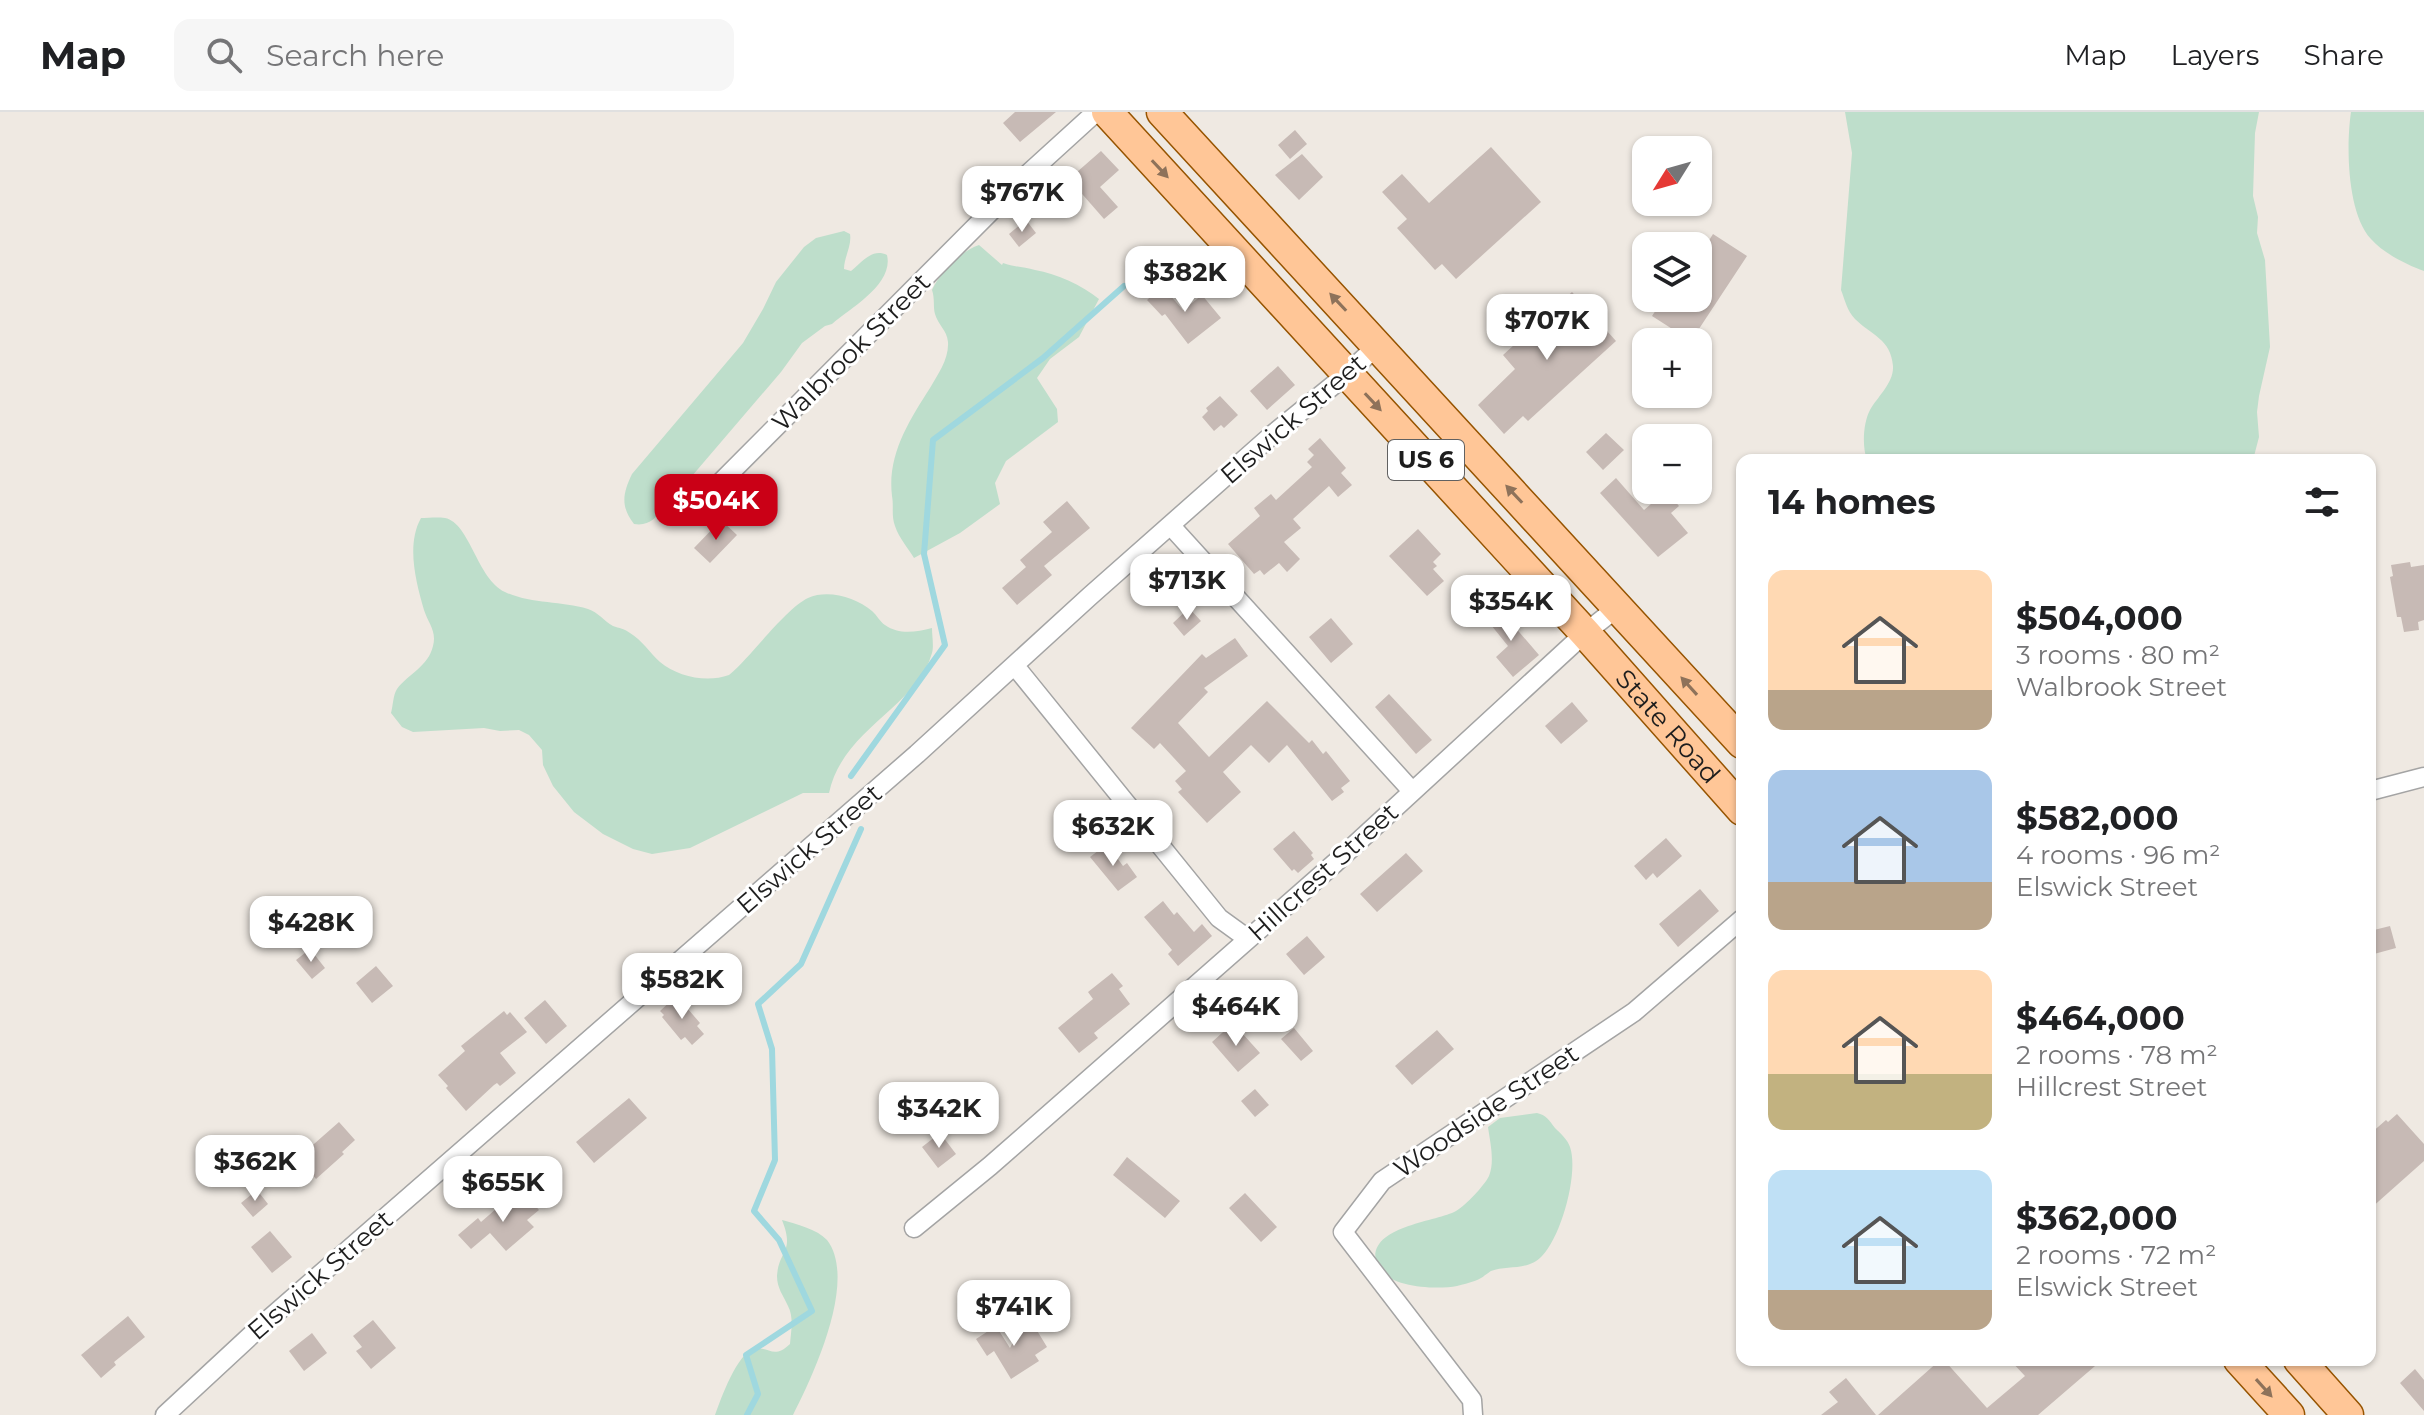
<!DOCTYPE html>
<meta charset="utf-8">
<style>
body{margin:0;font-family:Montserrat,sans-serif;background:#f6f6f6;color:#202124;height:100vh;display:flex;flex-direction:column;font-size:30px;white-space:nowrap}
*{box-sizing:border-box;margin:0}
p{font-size:26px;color:#757577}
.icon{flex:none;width:44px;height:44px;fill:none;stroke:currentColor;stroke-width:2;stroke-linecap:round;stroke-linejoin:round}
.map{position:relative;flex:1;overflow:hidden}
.side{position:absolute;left:1736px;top:342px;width:640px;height:912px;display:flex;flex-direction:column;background:#fff;border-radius:16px;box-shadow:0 2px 6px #0004}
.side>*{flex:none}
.needle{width:52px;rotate:233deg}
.tools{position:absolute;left:1632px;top:24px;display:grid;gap:16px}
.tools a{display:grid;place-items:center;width:80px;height:80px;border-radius:16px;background:#fff;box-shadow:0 2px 6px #0004;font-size:40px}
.price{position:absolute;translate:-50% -68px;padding:0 18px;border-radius:16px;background:#fff;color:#222;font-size:26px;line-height:52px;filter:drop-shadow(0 2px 4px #0008)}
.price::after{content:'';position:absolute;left:50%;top:48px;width:24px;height:18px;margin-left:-12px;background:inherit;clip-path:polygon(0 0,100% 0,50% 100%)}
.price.on{background:#ca0016;color:#fff}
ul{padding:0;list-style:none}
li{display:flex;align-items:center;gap:24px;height:200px;padding:0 32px}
li span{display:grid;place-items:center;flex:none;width:224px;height:160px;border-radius:16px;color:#555}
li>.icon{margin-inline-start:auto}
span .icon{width:96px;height:96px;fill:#fffc;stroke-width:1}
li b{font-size:34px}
h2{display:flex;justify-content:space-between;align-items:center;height:96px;padding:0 32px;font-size:34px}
header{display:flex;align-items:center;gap:48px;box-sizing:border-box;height:112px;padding:0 40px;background:#fff;border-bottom:2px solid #e0e0e0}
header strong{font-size:38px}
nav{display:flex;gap:44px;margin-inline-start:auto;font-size:28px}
.search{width:560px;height:72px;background:#f6f6f6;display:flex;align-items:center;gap:20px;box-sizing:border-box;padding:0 28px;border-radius:16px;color:#757577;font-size:30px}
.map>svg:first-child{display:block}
</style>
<header>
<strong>Map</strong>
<div class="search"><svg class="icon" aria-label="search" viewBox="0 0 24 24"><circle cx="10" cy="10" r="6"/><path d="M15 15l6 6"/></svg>Search here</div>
<nav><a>Map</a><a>Layers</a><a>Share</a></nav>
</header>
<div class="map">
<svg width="2424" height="1303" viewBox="0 0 2424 1303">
<rect width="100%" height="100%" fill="#efe9e2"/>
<path fill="#bedecb" d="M 1845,0 L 2259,0 L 2255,21 L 2253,84 L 2258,105 L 2257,121 L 2265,148 L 2270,235 L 2259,284 L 2257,300 L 2259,325 L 2253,348 L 1867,348 C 1862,335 1863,311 1870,298 C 1877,285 1894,271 1893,254 C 1891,227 1871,223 1855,207 C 1847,199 1845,188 1841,178 L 1852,41 Z
M 2351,0 L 2424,0 L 2424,159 C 2407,153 2383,141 2371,127 C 2347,101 2346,34 2351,0 Z
M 844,119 L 850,122 C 852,134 844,145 844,157 L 851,159 C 862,150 872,136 887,143 C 894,172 851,196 832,212 L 825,214 L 802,231 L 781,260 L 692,364 C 687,368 681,372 677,377 C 663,391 658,416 634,412 C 620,394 623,381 632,362 L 743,231 L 763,197 L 776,170 L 804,135 L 816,126 Z
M 979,133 L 1002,153 L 1003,151 C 1014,155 1024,155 1035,158 C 1057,162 1082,173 1099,187 L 1079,225 L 1050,247 L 1037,266 L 1057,297 L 1058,310 L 1006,349 L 995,371 L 1000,392 L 960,421 L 914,446 C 908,436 899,426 895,414 C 891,403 894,395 892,384 C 887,343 909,309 930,276 C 938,262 949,247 948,230 C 947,218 938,213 935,202 C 933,195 935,187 932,178 C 939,162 962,138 979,133 Z
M 421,406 C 428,406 437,405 445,406 C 470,411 477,467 505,480 C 530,492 561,489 588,497 C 598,500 604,509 613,514 C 619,516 625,517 630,521 C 642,528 650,541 660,550 C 678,565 707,571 729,563 C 751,545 785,497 808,486 C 829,477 856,486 872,499 C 877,503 880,510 885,513 C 899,523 916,520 932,516 C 932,524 934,534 932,541 C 917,595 843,616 829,681 L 803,681 L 690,736 L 652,742 L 633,737 L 603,722 L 574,700 L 553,674 L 543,653 L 542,638 L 529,623 L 519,618 L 500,619 L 484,616 L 413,620 L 402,615 L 391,601 C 393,594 393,583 397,577 C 409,561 428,555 433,534 C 437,519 428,511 424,498 C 416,470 406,433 421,406 Z
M 1537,1001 C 1546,1003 1549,1008 1555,1016 C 1560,1021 1568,1028 1570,1035 C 1579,1061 1561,1125 1542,1144 C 1528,1159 1507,1153 1491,1159 C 1489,1160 1483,1165 1481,1166 C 1474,1170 1464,1172 1457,1174 C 1436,1178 1383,1176 1376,1150 C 1368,1114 1436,1110 1456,1099 C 1466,1093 1484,1074 1489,1064 C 1495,1049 1490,1030 1488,1015 L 1500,1006 Z
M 782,1108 C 796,1112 817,1117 827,1128 C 858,1168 813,1264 793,1303 L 715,1303 C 721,1287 737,1240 755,1237 C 770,1234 773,1248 790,1232 C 791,1220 794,1205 788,1194 C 783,1183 777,1176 777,1164 C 779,1137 795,1141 782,1108 Z"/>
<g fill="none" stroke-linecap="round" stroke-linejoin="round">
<path stroke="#9fd8df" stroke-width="6" d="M 851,664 L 945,533 L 924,442 L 933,328 L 1043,246 L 1124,174
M 747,1303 L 758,1282 L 746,1243 L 812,1199 L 779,1128 L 754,1099 L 775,1048 L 772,937 L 758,892 L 801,852 L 861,717"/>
</g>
<path fill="#c7bab5" d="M 1015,0 L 1056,0 L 1020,30 L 1003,11 Z
M 1295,18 L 1307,32 L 1290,47 L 1278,33 Z
M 1491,35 L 1541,90 L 1456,167 L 1442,152 L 1435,158 L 1397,116 L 1407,107 L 1382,80 L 1402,62 L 1429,91 Z
M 1101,39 L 1119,58 L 1100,75 L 1118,95 L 1104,107 L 1069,67 Z
M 1302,42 L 1323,65 L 1299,88 L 1275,63 Z
M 1026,108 L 1036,121 L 1019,135 L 1009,122 Z
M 1713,122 L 1747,144 L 1691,229 L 1652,204 L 1664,186 L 1698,186 L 1698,124 L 1708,130 Z
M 1162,174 L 1183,198 L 1202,183 L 1221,206 L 1188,232 L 1165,202 L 1162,204 L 1147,188 Z
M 1572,180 L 1616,229 L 1528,309 L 1523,304 L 1504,322 L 1478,293 L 1515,257 L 1503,243 Z
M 1278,254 L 1295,273 L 1267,298 L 1250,279 Z
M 1220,284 L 1238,303 L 1224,316 L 1221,313 L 1214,319 L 1202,305 L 1208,299 L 1206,296 Z
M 1606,321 L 1624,338 L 1603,358 L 1586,340 Z
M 1320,326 L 1346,356 L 1341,361 L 1352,373 L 1338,385 L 1329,374 L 1293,407 L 1301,416 L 1284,430 L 1300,447 L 1287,460 L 1279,451 L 1264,463 L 1260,458 L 1254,462 L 1228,432 L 1260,404 L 1254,396 L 1271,382 L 1276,388 L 1312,355 L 1307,350 L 1314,343 L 1308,337 Z
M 1616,366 L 1644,398 L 1666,379 L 1679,394 L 1671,401 L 1688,421 L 1658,445 L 1600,381 Z
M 1067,389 L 1090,416 L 1044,454 L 1052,463 L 1017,493 L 1002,476 L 1026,455 L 1020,448 L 1052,420 L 1043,410 Z
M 721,408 L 737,423 L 710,451 L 694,436 Z
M 1418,417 L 1441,442 L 1433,450 L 1437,454 L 1433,457 L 1444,469 L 1427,484 L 1389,444 Z
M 2410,450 L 2411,455 L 2424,453 L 2424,508 L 2418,510 L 2419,518 L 2404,520 L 2401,505 L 2397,505 L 2390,465 L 2393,464 L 2391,453 Z
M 1495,492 L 1539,543 L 1513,565 L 1496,545 L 1508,534 L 1483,503 Z
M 1189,496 L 1201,509 L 1184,524 L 1173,511 Z
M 1331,506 L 1353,532 L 1331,551 L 1309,525 Z
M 1235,526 L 1248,544 L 1204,576 L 1208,580 L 1178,611 L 1209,645 L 1267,589 L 1309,631 L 1312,628 L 1323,642 L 1326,639 L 1350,669 L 1341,676 L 1344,680 L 1332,689 L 1287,633 L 1269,651 L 1251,633 L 1223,660 L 1241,680 L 1207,711 L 1178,680 L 1182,677 L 1175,669 L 1186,659 L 1160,631 L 1154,637 L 1131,616 L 1202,542 L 1206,546 Z
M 1389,582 L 1432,628 L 1416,642 L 1375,595 Z
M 1572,590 L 1588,609 L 1561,632 L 1545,614 Z
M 1096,704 L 1108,718 L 1093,731 L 1081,717 Z
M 1294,719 L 1313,741 L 1311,743 L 1314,747 L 1298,761 L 1294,757 L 1292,759 L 1273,737 Z
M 1666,726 L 1682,744 L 1657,766 L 1653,761 L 1646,768 L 1634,754 Z
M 1107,732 L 1123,754 L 1127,751 L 1137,765 L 1118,779 L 1090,745 Z
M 1406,741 L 1423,759 L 1377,800 L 1360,782 Z
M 1700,777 L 1719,799 L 1678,835 L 1659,812 Z
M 1163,789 L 1174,803 L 1177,800 L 1194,820 L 1202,812 L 1212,824 L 1178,854 L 1168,842 L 1172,838 L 1144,805 Z
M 2390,814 L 2396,836 L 2374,842 L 2370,819 Z
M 1307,824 L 1325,845 L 1304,863 L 1286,842 Z
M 310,837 L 325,856 L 312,867 L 296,848 Z
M 376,854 L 393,874 L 372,891 L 356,871 Z
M 1112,861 L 1123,874 L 1119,877 L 1130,892 L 1094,921 L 1098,926 L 1079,941 L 1058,916 L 1093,887 L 1088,880 Z
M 674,886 L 678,891 L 681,889 L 700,911 L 697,914 L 704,922 L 692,933 L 685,925 L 681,928 L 662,905 L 664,903 L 660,899 Z
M 545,888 L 567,914 L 546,932 L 524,906 Z
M 504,899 L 507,903 L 510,900 L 527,920 L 500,941 L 516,961 L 500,974 L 497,971 L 494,973 L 466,999 L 446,976 L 448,974 L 438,963 L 465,939 L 461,934 Z
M 1233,911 L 1260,941 L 1238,960 L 1212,930 Z
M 1294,916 L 1313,939 L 1301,949 L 1281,927 Z
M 1437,918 L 1454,937 L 1412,973 L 1395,954 Z
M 1255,977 L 1269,993 L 1255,1005 L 1241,989 Z
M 629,986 L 647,1006 L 594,1051 L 576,1030 Z
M 2397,1002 L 2424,1032 L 2424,1049 L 2370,1097 L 2370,1022 L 2386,1008 L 2388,1010 Z
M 339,1010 L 355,1028 L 342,1040 L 344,1042 L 316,1067 L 298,1046 Z
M 940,1021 L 956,1042 L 938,1056 L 922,1035 Z
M 1127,1045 L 1180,1089 L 1165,1106 L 1113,1063 Z
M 257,1078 L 268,1092 L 253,1105 L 241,1091 Z
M 1245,1081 L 1277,1115 L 1261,1130 L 1229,1096 Z
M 513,1082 L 519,1088 L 526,1083 L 539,1098 L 527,1108 L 534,1115 L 506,1139 L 490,1121 L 471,1137 L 458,1123 L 478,1106 L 481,1110 Z
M 270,1119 L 292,1145 L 272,1161 L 251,1135 Z
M 128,1204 L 145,1225 L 114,1250 L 116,1253 L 101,1266 L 81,1243 Z
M 373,1208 L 396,1236 L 371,1257 L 356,1239 L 362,1235 L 353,1224 Z
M 1026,1211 L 1033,1212 L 1047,1235 L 1035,1243 L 1039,1249 L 1011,1267 L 994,1239 L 987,1244 L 976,1227 L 996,1214 L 1010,1236 L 1021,1214 Z
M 312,1221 L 327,1241 L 304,1259 L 289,1239 Z
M 1940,1248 L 1944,1248 L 1987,1296 L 2025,1264 L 2010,1248 L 2102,1248 L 2038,1303 L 1878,1303 Z
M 2415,1257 L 2424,1268 L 2424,1299 L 2400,1271 Z
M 1846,1266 L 1876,1303 L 1821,1303 L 1838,1290 L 1829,1280 Z"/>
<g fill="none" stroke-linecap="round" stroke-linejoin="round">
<g stroke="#a4a4a4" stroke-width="21">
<path id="minor" d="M 710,381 L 1029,61 L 1096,0
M 1171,414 L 1412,679
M 1015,554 L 1219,806 L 1248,827
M 2370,679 L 2424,665
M 914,1116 L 990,1054 L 1335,751 L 1585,521 L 1618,495
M 165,1303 L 261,1214 L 917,642 L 1090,484 L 1272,323 L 1347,262 L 1378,233
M 1473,1303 L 1472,1288 L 1343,1120 L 1382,1069 L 1634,900 L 1742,807"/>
</g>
<g stroke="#965400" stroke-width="33">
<g id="primary">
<path id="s1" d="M 1107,0 L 1585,521 L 1742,698"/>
<path d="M 1162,0 L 1742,631"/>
<path d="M 2239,1248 L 2289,1303"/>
<path d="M 2299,1248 L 2348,1303"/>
</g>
</g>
<use href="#minor" stroke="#fff" stroke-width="18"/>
<use href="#primary" stroke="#ffc697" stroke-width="30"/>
</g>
<defs><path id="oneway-solid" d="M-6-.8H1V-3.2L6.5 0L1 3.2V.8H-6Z" transform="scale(2)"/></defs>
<g fill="#8e725a">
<use href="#oneway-solid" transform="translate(1160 57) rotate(47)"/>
<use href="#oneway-solid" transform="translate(1338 190) rotate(-133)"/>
<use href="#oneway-solid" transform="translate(1373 290) rotate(47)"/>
<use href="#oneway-solid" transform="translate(1514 382) rotate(-133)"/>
<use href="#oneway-solid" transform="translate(1689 574) rotate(-132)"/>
<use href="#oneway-solid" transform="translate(2264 1276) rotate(48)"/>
</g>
<g text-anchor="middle" stroke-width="6" stroke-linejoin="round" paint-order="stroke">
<rect fill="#fff" stroke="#616161" stroke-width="2" x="1388" y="328" width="76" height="40" rx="6"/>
<g font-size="24" font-weight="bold" fill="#1d1d1d">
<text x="1426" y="356">US 6</text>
</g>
<g font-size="26" fill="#1d1d1d" stroke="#fff">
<text transform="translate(851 240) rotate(-45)" y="9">Walbrook Street</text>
<text transform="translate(1293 307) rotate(-41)" y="9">Elswick Street</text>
<text dy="9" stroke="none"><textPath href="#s1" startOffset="832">State Road</textPath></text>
<text transform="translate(809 737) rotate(-41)" y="9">Elswick Street</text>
<text transform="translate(1323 760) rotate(-42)" y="9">Hillcrest Street</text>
<text transform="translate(1486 999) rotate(-34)" y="9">Woodside Street</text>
<text transform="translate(320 1163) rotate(-41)" y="9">Elswick Street</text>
</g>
</g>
</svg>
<div class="tools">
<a><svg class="needle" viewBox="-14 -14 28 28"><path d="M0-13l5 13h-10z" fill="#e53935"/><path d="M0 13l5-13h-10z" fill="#757577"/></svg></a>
<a><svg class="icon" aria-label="layers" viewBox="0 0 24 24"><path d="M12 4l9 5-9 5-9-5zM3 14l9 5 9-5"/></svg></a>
<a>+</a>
<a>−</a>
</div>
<b class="price" style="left:1022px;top:122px">$767K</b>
<b class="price" style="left:1185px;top:202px">$382K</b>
<b class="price" style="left:1547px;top:250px">$707K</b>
<b class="price on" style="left:716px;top:430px">$504K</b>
<b class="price" style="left:1187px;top:510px">$713K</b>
<b class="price" style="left:1511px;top:531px">$354K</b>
<b class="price" style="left:1113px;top:756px">$632K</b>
<b class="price" style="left:311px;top:852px">$428K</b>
<b class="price" style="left:682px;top:909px">$582K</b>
<b class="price" style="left:1236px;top:936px">$464K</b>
<b class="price" style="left:939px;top:1038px">$342K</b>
<b class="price" style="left:255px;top:1091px">$362K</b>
<b class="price" style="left:503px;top:1112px">$655K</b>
<b class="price" style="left:1014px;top:1236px">$741K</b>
<section class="side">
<h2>14 homes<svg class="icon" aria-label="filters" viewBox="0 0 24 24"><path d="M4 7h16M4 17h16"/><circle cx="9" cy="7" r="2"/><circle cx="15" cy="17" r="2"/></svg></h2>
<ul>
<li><span style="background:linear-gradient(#ffd9b3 75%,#b9a48a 0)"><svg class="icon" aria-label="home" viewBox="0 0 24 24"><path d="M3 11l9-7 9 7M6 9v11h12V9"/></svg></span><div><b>$504,000</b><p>3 rooms · 80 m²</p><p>Walbrook Street</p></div></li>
<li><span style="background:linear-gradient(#a9c7e8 70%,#b9a48a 0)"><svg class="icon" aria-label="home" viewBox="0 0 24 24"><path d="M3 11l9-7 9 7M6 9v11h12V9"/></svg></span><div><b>$582,000</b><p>4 rooms · 96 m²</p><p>Elswick Street</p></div></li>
<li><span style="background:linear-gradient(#ffd9b3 65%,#c2b280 0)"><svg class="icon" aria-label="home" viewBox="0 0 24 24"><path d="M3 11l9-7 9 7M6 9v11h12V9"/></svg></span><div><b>$464,000</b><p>2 rooms · 78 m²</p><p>Hillcrest Street</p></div></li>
<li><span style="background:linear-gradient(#bfe0f5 75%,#b9a48a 0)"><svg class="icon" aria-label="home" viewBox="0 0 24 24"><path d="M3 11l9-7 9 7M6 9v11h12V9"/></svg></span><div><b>$362,000</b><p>2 rooms · 72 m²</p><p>Elswick Street</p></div></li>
</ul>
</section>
</div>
